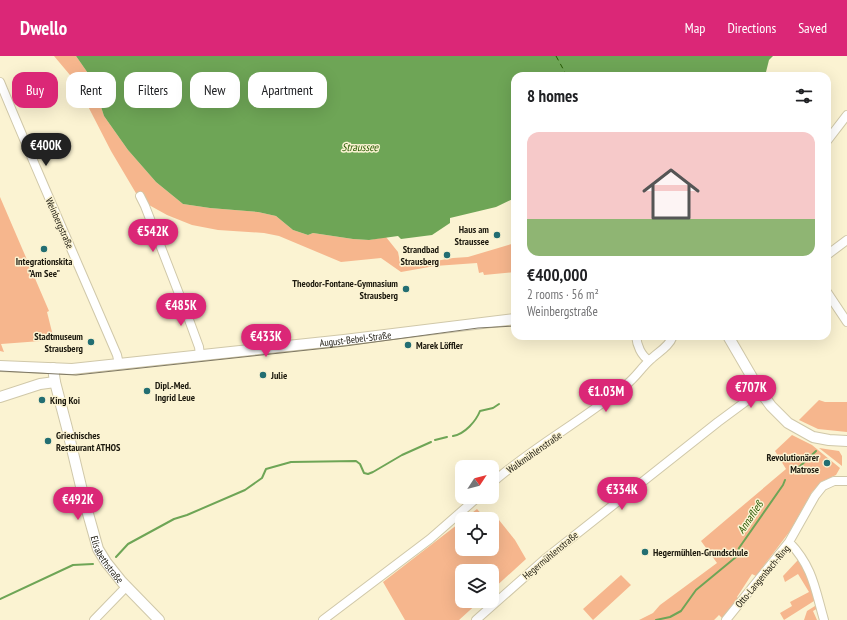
<!DOCTYPE html>
<meta charset="utf-8">
<style>
body{margin:0;font-family:"PT Sans Narrow",sans-serif;background:#f2f2f2;color:#202124;height:100vh;display:flex;flex-direction:column;font-size:15px;white-space:nowrap}
*{box-sizing:border-box;margin:0}
p{font-size:13px;color:#757577}
.icon{flex:none;width:22px;height:22px;fill:none;stroke:currentColor;stroke-width:2;stroke-linecap:round;stroke-linejoin:round}
.map{position:relative;flex:1;overflow:hidden}
.sheet{position:absolute;left:511px;top:16px;width:320px;height:268px;display:flex;flex-direction:column;background:#fff;border-radius:12px;box-shadow:0 4px 16px #0002}
.sheet>*{flex:none}
.banner{position:absolute;left:12px;top:16px;width:380px;height:36px;display:flex;gap:8px}
.needle{width:26px;rotate:54deg}
.tools{position:absolute;left:455px;top:404px;display:grid;gap:8px}
.tools a{display:grid;place-items:center;width:44px;height:44px;border-radius:8px;background:#fff;box-shadow:0 4px 16px #0002;font-size:20px}
.price{position:absolute;translate:-50% -34px;padding:0 9px;border-radius:14px;background:#db2777;color:#fff;font-size:13px;line-height:26px;filter:drop-shadow(0 1px 2px #0008)}
.price::after{content:'';position:absolute;left:50%;top:24px;width:12px;height:9px;margin-left:-6px;background:inherit;clip-path:polygon(0 0,100% 0,50% 100%)}
.price.current{background:#222;color:#fff}
ul{padding:0;list-style:none}
li{display:grid;align-content:center;gap:8px;height:212px;padding:0 16px}
li+li{border-top:1px solid #e0e0e0}
li span{display:grid;place-items:center;height:124px;border-radius:12px;color:#555}
li>.icon{margin-inline-start:auto}
span .icon{width:72px;height:72px;fill:#fffc;stroke-width:1}
li b{font-size:17px}
h2{display:flex;justify-content:space-between;align-items:center;height:48px;padding:0 16px;font-size:17px}
.tag{padding:0 14px;border-radius:12px;background:#fff;box-shadow:0 4px 16px #0002;font-size:14px;line-height:36px}
.tag.current{background:#db2777;color:#fff}
header{display:flex;align-items:center;gap:24px;box-sizing:border-box;height:56px;padding:0 20px;background:#db2777;color:#fff}
header strong{font-size:19px}
nav{display:flex;gap:22px;margin-inline-start:auto;font-size:14px}
.map>svg:first-child{display:block}
</style>
<header>
<strong>Dwello</strong>
<nav><a>Map</a><a>Directions</a><a>Saved</a></nav>
</header>
<div class="map">
<svg width="847" height="564" viewBox="0 0 847 564">
<rect width="100%" height="100%" fill="#fbf3d2"/>
<path fill="#f6b68d" d="M 54,0 L 76,0 L 92,23 L 104,60 L 128,94 L 156,126 L 183,148 L 210,152 L 258,156 L 276,160 L 293,174 L 308,179 L 313,177 L 353,183 L 369,184 L 386,181 L 398,196 L 401,211 L 453,202 L 468,201 L 515,187 L 515,216 L 484,219 L 483,216 L 479,217 L 477,207 L 435,210 L 401,216 L 381,202 L 341,206 L 279,180 L 264,177 L 218,174 L 192,169 L 167,159 L 140,144 L 111,95 L 75,25 Z
M 0,141 L 49,255 L 47,256 L 54,284 L 1,288 L 4,296 L 0,295 Z
M 819,344 L 825,346 L 847,346 L 847,376 L 818,373 L 799,364 Z
M 792,379 L 812,389 L 840,412 L 836,419 L 821,426 L 812,436 L 790,475 L 756,520 L 752,518 L 737,541 L 739,543 L 723,563 L 719,559 L 714,564 L 639,564 L 653,557 L 660,549 L 717,507 L 701,485 L 786,413 L 775,395 Z
M 819,392 L 839,395 L 842,400 L 842,410 Z
M 477,453 L 486,463 L 464,463 Z
M 499,464 L 515,484 L 526,503 L 492,534 L 492,515 L 462,515 L 462,545 L 480,545 L 459,564 L 405,564 L 383,526 L 462,465 L 462,493 L 492,493 L 492,470 Z
M 798,504 L 806,515 L 815,542 L 814,545 L 784,564 L 780,557 L 792,550 L 790,546 L 809,536 L 798,518 L 785,526 L 783,520 Z
M 621,519 L 631,529 L 593,564 L 583,553 Z
M 815,550 L 818,552 L 813,555 L 817,564 L 804,564 L 807,555 Z"/>
<path fill="#6ea556" d="M 76,0 L 773,0 L 769,4 L 765,20 L 515,20 L 515,142 L 496,151 L 450,162 L 450,167 L 432,179 L 401,183 L 398,180 L 369,184 L 353,183 L 313,177 L 308,179 L 293,174 L 276,160 L 258,156 L 210,152 L 183,148 L 156,126 L 128,94 L 104,60 L 92,23 Z"/>
<g fill="none" stroke-linecap="round" stroke-linejoin="round">
<path stroke="#6ea556" stroke-width="2" d="M 453,380 C 465,378 476,365 480,355 L 493,352 L 499,348
M 435,384 L 447,381
M 795,415 L 816,395
M 116,501 L 128,488 L 174,463 L 187,459 L 245,434 L 262,422 L 266,413 L 291,406 L 356,405 L 360,408 L 364,417 L 368,418 L 373,416 L 402,399 L 431,386
M 0,543 L 73,509 L 93,508
M 656,564 L 670,561 L 681,555 L 696,534 L 736,501 L 739,492 L 783,429 L 785,424"/>
<path stroke="#255801" stroke-width="1" stroke-dasharray="5 4" stroke-linecap="butt" d="M 556,0 L 567,20"/>
<g stroke="#d0c8a9" stroke-width="10">
<path id="minor" d="M 0,26 C 38,118 78,208 117,299 L 119,308
M 827,85 L 847,59
M 140,140 L 145,150 L 188,261 L 199,291 L 200,299
M 827,199 L 847,184
M 827,236 L 847,266
M 636,280 C 637,289 641,300 649,304
M 492,427 C 534,390 584,364 627,328 C 636,321 642,311 650,304 C 658,296 669,291 673,280
M 789,486 C 813,511 815,533 824,564
M 94,564 L 127,530
M 323,564 L 430,483 L 478,441
M 476,564 L 545,503 L 718,366 L 760,335
M 726,564 L 789,486 L 815,440 L 823,430 L 834,425 L 847,425"/>
</g>
<g stroke="#d0c8a9" stroke-width="12">
<g id="tertiary">
<path d="M 728,280 L 760,335 L 771,350 L 788,367 L 813,381 L 829,384 L 847,385"/>
<path id="s1" d="M 0,310 L 72,313 L 344,284 L 515,263"/>
<path id="s2" d="M 53,312 L 55,326 L 67,372 L 85,447 L 98,493 L 106,506 L 122,526 L 159,564"/>
<path d="M 0,341 L 40,328 L 55,326"/>
</g>
</g>
<use href="#minor" stroke="#fff" stroke-width="8"/>
<use href="#tertiary" stroke="#fff" stroke-width="10"/>
<path stroke="#7e7864" stroke-width="1" d="M 0,315 L 76,319 L 345,290 L 478,272 L 515,270"/>
</g>
<g fill="#236e72" stroke="#fbf3d2" stroke-width="1.5">
<circle cx="497" cy="179" r="4"/>
<circle cx="44" cy="193" r="4"/>
<circle cx="447" cy="199" r="4"/>
<circle cx="406" cy="233" r="4"/>
<circle cx="91" cy="286" r="4"/>
<circle cx="408" cy="289" r="4"/>
<circle cx="263" cy="319" r="4"/>
<circle cx="147" cy="335" r="4"/>
<circle cx="42" cy="344" r="4"/>
<circle cx="48" cy="385" r="4"/>
<circle cx="827" cy="407" r="4"/>
<circle cx="645" cy="496" r="4"/>
</g>
<g text-anchor="middle" stroke-width="3" stroke-linejoin="round" paint-order="stroke">
<g font-size="10" fill="#1c190e" stroke="#fbf3d2">
<text transform="translate(60 167) rotate(66)" y="4">Weinbergstraße</text>
<text dy="4" stroke="none"><textPath href="#s1" startOffset="357">August-Bebel-Straße</textPath></text>
<text transform="translate(534 396) rotate(-35)" y="4">Walkmühlenstraße</text>
<text transform="translate(550 499) rotate(-40)" y="4">Hegermühlenstraße</text>
<text dy="4" stroke="none"><textPath href="#s2" startOffset="200">Elisabethstraße</textPath></text>
<text transform="translate(762 520) rotate(-50)" y="4">Otto-Langenbach-Ring</text>
</g>
<g font-size="10" font-weight="bold" fill="#1c190e" stroke="#fbf3d2" text-anchor="start">
<text x="489" y="177" text-anchor="end">Haus am<tspan x="489" dy="12">Straussee</tspan></text>
<text x="439" y="197" text-anchor="end">Strandbad<tspan x="439" dy="12">Strausberg</tspan></text>
<text x="44" y="209" text-anchor="middle">Integrationskita<tspan x="44" dy="12">"Am See"</tspan></text>
<text x="398" y="231" text-anchor="end">Theodor-Fontane-Gymnasium<tspan x="398" dy="12">Strausberg</tspan></text>
<text x="83" y="284" text-anchor="end">Stadtmuseum<tspan x="83" dy="12">Strausberg</tspan></text>
<text x="416" y="293">Marek Löffler</text>
<text x="271" y="323">Julie</text>
<text x="155" y="333">Dipl.-Med.<tspan x="155" dy="12">Ingrid Leue</tspan></text>
<text x="50" y="348">King Koi</text>
<text x="56" y="383">Griechisches<tspan x="56" dy="12">Restaurant ATHOS</tspan></text>
<text x="819" y="405" text-anchor="end">Revolutionärer<tspan x="819" dy="12">Matrose</tspan></text>
<text x="653" y="500">Hegermühlen-Grundschule</text>
</g>
<g font-size="11" font-style="italic" fill="#255801" stroke="#fbf3d2">
<text x="360" y="95">Straussee</text>
<text transform="translate(750 461) rotate(-56)" y="4">Annafließ</text>
</g>
</g>
</svg>
<div class="tools">
<a><svg class="needle" viewBox="-14 -14 28 28"><path d="M0-13l5 13h-10z" fill="#e53935"/><path d="M0 13l5-13h-10z" fill="#757577"/></svg></a>
<a><svg class="icon" aria-label="locate" viewBox="0 0 24 24"><circle cx="12" cy="12" r="6"/><path d="M12 2v4M12 18v4M2 12h4M18 12h4"/></svg></a>
<a><svg class="icon" aria-label="layers" viewBox="0 0 24 24"><path d="M12 4l9 5-9 5-9-5zM3 14l9 5 9-5"/></svg></a>
</div>
<b class="price current" style="left:46px;top:111px">€400K</b>
<b class="price" style="left:153px;top:197px">€542K</b>
<b class="price" style="left:181px;top:271px">€485K</b>
<b class="price" style="left:266px;top:302px">€433K</b>
<b class="price" style="left:751px;top:353px">€707K</b>
<b class="price" style="left:606px;top:357px">€1.03M</b>
<b class="price" style="left:622px;top:455px">€334K</b>
<b class="price" style="left:78px;top:465px">€492K</b>
<div class="banner">
<a class="tag current">Buy</a>
<a class="tag">Rent</a>
<a class="tag">Filters</a>
<a class="tag">New</a>
<a class="tag">Apartment</a>
</div>
<section class="sheet">
<h2>8 homes<svg class="icon" aria-label="filters" viewBox="0 0 24 24"><path d="M4 7h16M4 17h16"/><circle cx="9" cy="7" r="2"/><circle cx="15" cy="17" r="2"/></svg></h2>
<ul>
<li><span style="background:linear-gradient(#f6c9c9 70%,#8fb573 0)"><svg class="icon" aria-label="home" viewBox="0 0 24 24"><path d="M3 11l9-7 9 7M6 9v11h12V9"/></svg></span><div><b>€400,000</b><p>2 rooms · 56 m²</p><p>Weinbergstraße</p></div></li>
</ul>
</section>
</div>
